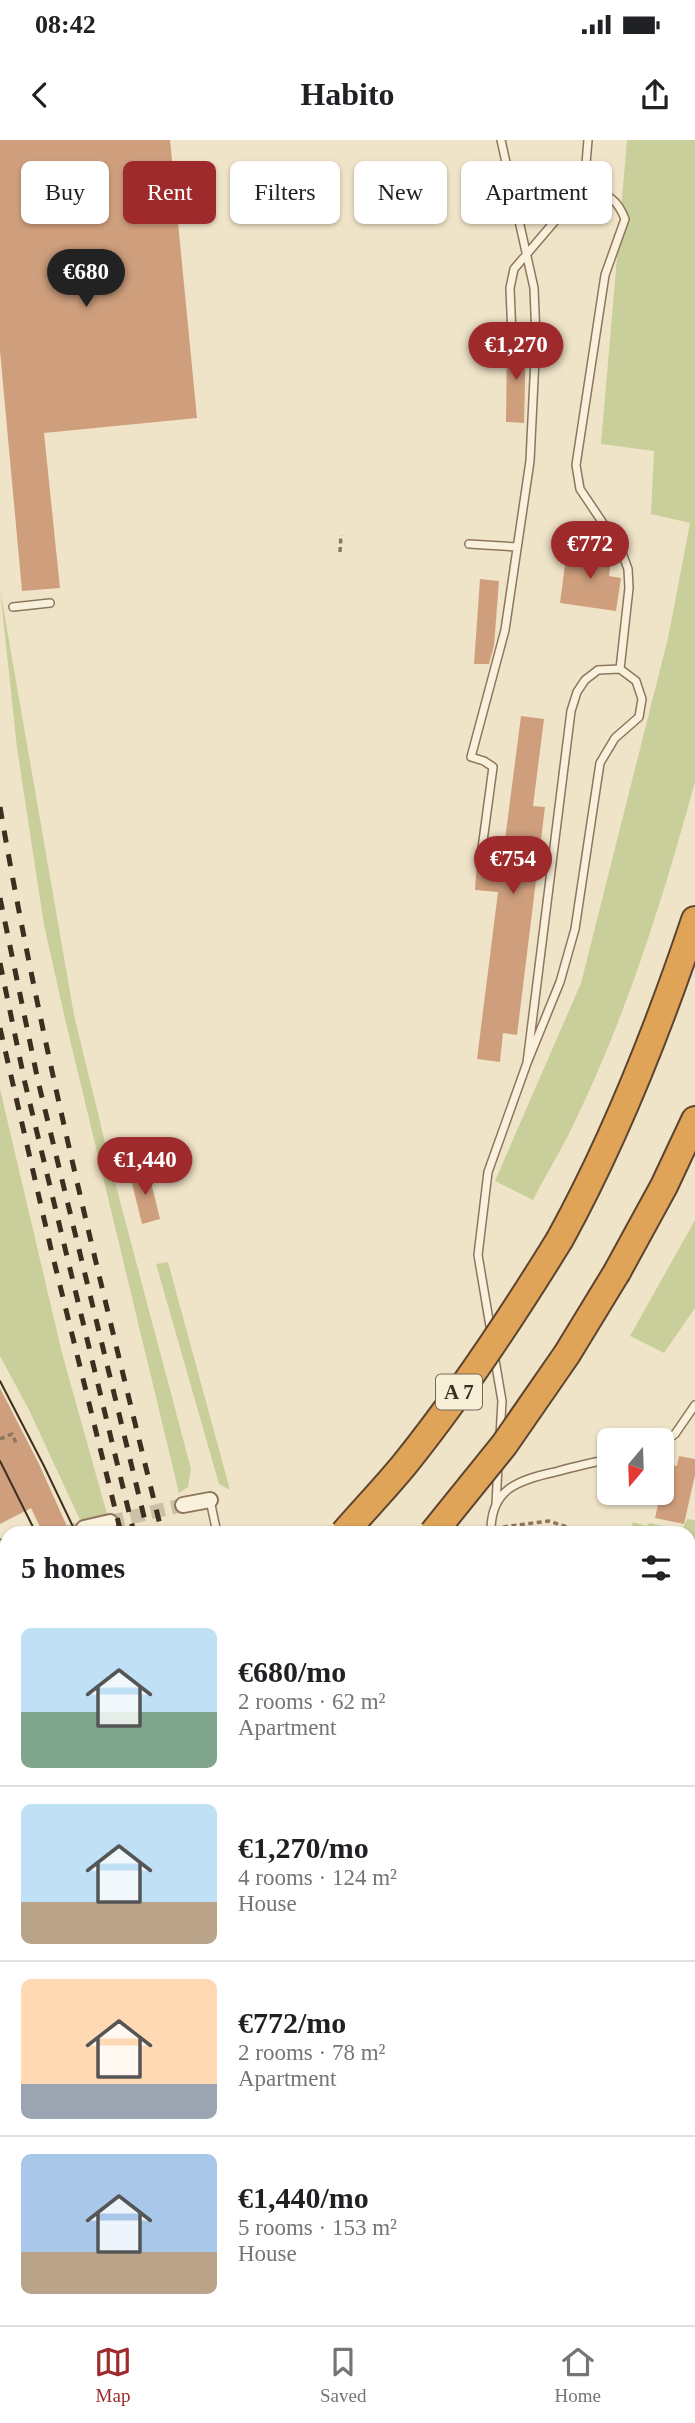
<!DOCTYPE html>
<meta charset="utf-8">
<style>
body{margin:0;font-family:Georgia,serif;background:#f6f6f6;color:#202124;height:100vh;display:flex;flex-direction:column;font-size:26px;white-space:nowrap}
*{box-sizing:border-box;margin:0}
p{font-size:23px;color:#757577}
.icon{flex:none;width:38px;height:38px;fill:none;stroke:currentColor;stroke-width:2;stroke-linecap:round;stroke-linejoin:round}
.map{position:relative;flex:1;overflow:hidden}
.details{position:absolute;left:0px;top:1386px;width:696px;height:800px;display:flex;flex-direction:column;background:#fff;border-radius:21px 21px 0 0;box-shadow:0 2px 5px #0004}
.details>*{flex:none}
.banner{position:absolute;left:21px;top:21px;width:654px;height:63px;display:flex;gap:14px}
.needle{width:46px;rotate:199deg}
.controls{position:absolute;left:597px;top:1288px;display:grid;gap:14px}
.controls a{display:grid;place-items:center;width:77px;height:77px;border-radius:10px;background:#fff;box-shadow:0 2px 5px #0004;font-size:35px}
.price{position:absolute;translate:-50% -60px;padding:0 16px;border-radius:24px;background:#9e2a2b;color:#fff;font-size:23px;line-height:46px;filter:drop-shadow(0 2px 4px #0008)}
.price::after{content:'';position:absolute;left:50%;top:42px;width:21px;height:16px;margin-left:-10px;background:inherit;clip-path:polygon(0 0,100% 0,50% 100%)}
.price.current{background:#222;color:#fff}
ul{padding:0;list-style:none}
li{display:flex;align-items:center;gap:21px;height:175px;padding:0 21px}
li+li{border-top:2px solid #e0e0e0}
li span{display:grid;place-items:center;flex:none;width:196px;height:140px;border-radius:10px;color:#555}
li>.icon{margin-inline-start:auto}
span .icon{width:84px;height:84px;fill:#fffc;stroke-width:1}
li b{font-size:30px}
h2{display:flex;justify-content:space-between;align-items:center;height:84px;padding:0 21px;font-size:30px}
.tag{padding:0 24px;border-radius:10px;background:#fff;box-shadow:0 2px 5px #0004;font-size:24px;line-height:63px}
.tag.current{background:#9e2a2b;color:#fff}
.status{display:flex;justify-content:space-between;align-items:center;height:49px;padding:0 35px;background:#fff;direction:ltr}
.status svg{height:19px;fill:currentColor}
header{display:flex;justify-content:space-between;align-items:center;height:91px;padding:0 21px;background:#fff;font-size:32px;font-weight:700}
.menu{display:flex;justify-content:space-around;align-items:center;height:98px;border-top:2px solid #e0e0e0;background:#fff;font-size:19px;color:#757577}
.menu a{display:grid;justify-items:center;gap:4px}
.menu .current{color:#9e2a2b}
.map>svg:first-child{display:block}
</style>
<div class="status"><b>08:42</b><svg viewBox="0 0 49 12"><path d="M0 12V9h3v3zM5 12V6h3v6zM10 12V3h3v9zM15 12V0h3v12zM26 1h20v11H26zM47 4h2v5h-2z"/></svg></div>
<header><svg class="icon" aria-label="back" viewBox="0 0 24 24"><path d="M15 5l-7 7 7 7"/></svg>Habito<svg class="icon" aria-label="share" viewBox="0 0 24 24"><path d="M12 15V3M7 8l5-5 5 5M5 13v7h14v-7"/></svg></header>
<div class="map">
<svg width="695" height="2185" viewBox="0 0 695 2185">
<rect width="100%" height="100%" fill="#f0e4c8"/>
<path fill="#c9cf9b" d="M 627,0 L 695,0 L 695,642 C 664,755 629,868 578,975 C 565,1004 548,1031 533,1060 L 495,1041 L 581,843 L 668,498 L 690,383 L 651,374 L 654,311 L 601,304 Z
M 0,449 L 74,875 L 111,1027 L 191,1329 L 188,1347 L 179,1353 L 65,879 L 44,785 L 17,608 Z
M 0,949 L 62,1213 L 107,1374 L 80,1380 L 29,1270 L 0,1216 Z
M 695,1080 L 695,1168 L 664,1213 L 630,1196 Z
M 168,1122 L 230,1350 L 219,1344 L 156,1124 Z
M 687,1379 L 695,1380 L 695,1418 L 690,1417 L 690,1393 L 630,1393 L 633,1382 L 646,1386 L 650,1383 L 682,1391 Z
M 0,1944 L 7,1944 L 7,2072 L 0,2056 Z
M 690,2001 L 695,2003 L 695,2117 L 690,2129 Z"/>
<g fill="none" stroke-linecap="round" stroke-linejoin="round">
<path stroke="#6f938a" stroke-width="5" d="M 5,2185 L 9,2179"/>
</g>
<path fill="#cf9f7d" d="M 0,0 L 170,0 L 197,278 L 44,293 L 60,448 L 22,451 L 0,211 Z
M 507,202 L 526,202 L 524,283 L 506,282 Z
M 567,409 L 612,414 L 609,436 L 621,438 L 616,471 L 560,463 Z
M 480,439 L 499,441 L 494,506 L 489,524 L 474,524 Z
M 521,576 L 544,579 L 533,666 L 545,667 L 517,895 L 503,893 L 500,922 L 477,919 L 498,752 L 475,750 L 477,722 L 502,723 Z
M 148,1030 L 160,1079 L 142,1084 L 130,1035 Z
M 0,1248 L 39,1324 L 70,1393 L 43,1393 L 31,1368 L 0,1384 Z
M 679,1316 L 695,1319 L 695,1335 L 684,1384 L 655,1378 L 667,1324 L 677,1326 Z"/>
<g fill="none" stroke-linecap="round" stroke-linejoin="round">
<path stroke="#ccc0a6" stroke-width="14" stroke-dasharray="14 7" stroke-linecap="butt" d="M 110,1382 L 183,1365
M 64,1393 L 84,1388"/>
<g stroke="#8d765c" stroke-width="10">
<path id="lane" d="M 584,47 L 588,0
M 512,197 L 510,148 L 514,129 L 584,47 C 606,55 616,56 625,79 L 605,135 L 576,325 L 580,349 L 621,410 L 628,429 L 629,448 L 620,529
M 469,404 L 517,407
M 13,467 L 50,463
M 481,716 L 493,627 L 484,621 L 471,617 L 505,490 L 530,321 L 536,198 L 534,148 L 501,0
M 491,1192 L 478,1115 L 488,1032 L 527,923 L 560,842 L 575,789 L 600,623 L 615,598 L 639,577 L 642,559 L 636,541 L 620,529 L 598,530 L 585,540 L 577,552 L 571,571 L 527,923
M 494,1214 L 502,1261 L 500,1296
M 662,1303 L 675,1294 L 695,1265
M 210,1360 L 217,1393
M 496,1365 L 498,1325
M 491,1393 C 490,1349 518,1340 555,1332 C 573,1327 591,1323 609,1319
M 690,1873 L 695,1875
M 0,1916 L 7,1917
M 43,2185 L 47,2179"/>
</g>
<g stroke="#8d765c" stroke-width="18">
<path id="street" d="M 183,1365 L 210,1360
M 84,1388 L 110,1382
M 0,1408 L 7,1406
M 690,1814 L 695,1815"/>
</g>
<g stroke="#5b4430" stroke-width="26">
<path id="primary" d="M 0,1691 L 7,1692
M 690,1979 L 695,1981"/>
</g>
<g stroke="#5b4430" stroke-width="30">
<path id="highway" d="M 560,1099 C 616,997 658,890 695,780
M 617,1132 L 664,1046 L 695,980
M 0,1672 L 7,1668
M 0,1746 L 7,1742"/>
</g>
<path stroke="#8d765c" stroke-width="3.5" stroke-dasharray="5 3.5" stroke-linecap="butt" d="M 340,412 L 341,395
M 0,1299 L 12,1294 L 17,1305
M 503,1387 L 549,1381 L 585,1393
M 621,1393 L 622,1392
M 690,1427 L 695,1428
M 0,1797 L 7,1797
M 0,1937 L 7,1936
M 0,1999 L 7,1997
M 660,2179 L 663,2185
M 22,2185 L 25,2179
M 127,2185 L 130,2179"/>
<use href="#lane" stroke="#faf1dc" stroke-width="7"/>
<use href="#street" stroke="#faf1dc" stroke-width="14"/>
<use href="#primary" stroke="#f3d9a0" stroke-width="23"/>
<use href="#highway" stroke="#e0a458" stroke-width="26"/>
<path stroke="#3d2e20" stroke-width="2" d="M 0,1241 L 44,1326 L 76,1393
M 0,1321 L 36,1393
M 449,2179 L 453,2185
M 462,2179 L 465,2185"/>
<path stroke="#3d2e20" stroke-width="5" stroke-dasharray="12 12" stroke-linecap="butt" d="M 0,667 C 42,912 103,1152 162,1393
M 0,758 L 38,941 L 148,1393
M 0,823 L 25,943 L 134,1393
M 0,888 L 51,1109 L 121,1393
M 479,2179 L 483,2185
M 493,2179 L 496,2185
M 508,2179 L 512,2185
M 525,2179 L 528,2185"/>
<g stroke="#5b4430" stroke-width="30" stroke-linecap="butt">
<path id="highway-bridge" d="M 344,1393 C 364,1370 385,1348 404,1325 C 462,1253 512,1177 560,1099
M 433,1393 L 504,1305 L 567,1214 L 617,1132"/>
</g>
<use href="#highway-bridge" stroke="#e0a458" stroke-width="26"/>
</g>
<g text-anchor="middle" stroke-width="7" stroke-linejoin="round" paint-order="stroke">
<rect fill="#f7eed8" stroke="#756857" stroke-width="2" x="436" y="1234.5" width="46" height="35" rx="5"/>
<g font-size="21" font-weight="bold" fill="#3d2e20">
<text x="459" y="1259">A 7</text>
</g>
</g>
</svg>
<div class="controls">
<a><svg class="needle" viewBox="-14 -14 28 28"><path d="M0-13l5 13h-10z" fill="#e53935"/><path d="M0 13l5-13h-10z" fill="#757577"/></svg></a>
</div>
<b class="price current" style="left:86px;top:169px">€680</b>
<b class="price" style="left:516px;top:242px">€1,270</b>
<b class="price" style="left:590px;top:441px">€772</b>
<b class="price" style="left:513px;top:756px">€754</b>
<b class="price" style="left:145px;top:1057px">€1,440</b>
<div class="banner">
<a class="tag">Buy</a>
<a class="tag current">Rent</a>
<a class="tag">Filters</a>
<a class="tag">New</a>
<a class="tag">Apartment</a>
</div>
<section class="details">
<h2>5 homes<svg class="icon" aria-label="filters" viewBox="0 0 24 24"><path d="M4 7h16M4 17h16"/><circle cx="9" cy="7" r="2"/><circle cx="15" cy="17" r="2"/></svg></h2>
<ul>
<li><span style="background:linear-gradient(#bfe0f5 60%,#7fa58c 0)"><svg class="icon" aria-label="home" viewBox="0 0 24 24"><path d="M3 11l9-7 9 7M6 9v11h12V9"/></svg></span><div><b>€680/mo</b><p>2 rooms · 62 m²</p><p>Apartment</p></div></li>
<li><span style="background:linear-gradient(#bfe0f5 70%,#b9a48a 0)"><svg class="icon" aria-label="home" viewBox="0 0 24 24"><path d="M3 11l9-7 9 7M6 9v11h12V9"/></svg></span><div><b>€1,270/mo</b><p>4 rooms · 124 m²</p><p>House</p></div></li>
<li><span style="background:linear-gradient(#ffd9b3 75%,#9aa5b1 0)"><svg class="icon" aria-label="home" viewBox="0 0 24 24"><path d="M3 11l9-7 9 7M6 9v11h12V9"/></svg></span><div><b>€772/mo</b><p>2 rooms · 78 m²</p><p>Apartment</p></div></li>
<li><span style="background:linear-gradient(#a9c7e8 70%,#b9a48a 0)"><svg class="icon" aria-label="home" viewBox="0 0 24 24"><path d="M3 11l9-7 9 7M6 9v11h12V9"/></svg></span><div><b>€1,440/mo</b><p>5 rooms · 153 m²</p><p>House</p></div></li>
</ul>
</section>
</div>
<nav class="menu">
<a class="current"><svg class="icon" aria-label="map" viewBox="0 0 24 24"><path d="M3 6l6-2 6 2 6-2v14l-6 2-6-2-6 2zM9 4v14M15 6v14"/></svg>Map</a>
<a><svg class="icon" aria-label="saved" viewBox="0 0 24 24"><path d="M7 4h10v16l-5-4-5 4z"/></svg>Saved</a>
<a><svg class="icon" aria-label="home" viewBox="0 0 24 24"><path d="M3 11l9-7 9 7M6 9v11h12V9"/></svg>Home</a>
</nav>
